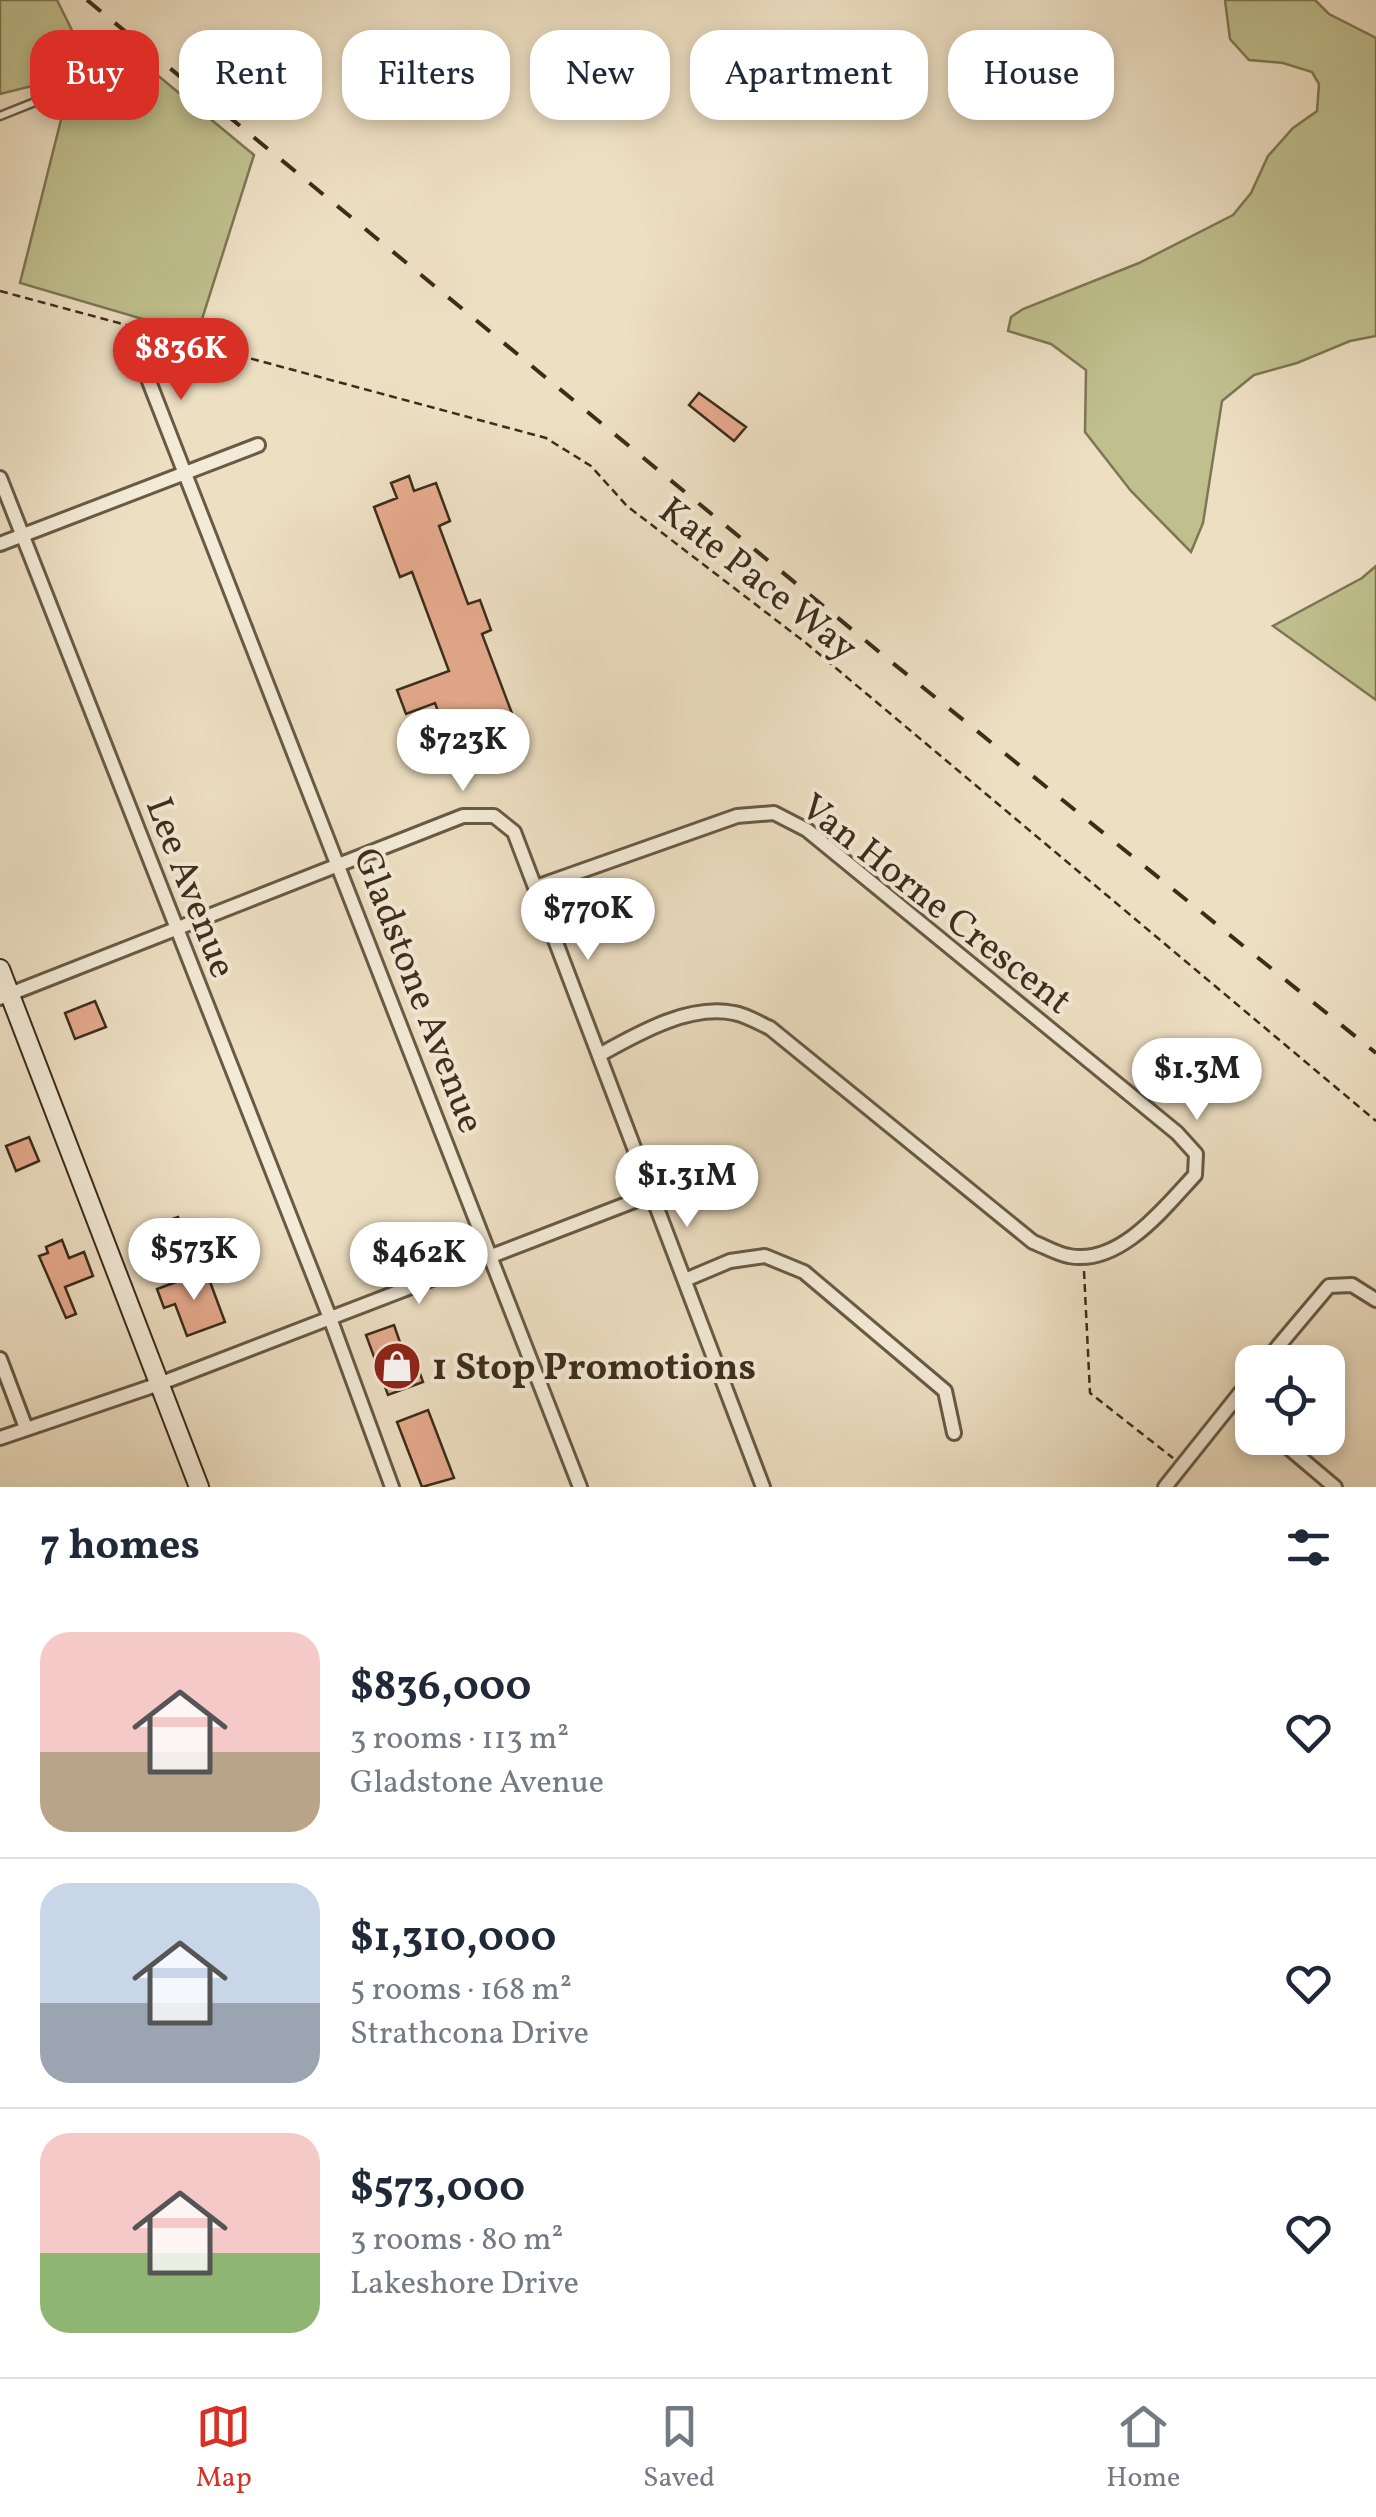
<!DOCTYPE html>
<meta charset="utf-8">
<style>
body{margin:0;font-family:Vollkorn,serif;background:#f2f2f3;color:#1f2937;height:100vh;display:flex;flex-direction:column;font-size:38px;white-space:nowrap}
*{box-sizing:border-box;margin:0}
p{font-size:32px;color:#747a83}
.icon{flex:none;width:55px;height:55px;fill:none;stroke:currentColor;stroke-width:2;stroke-linecap:round;stroke-linejoin:round}
.map{position:relative;height:1487px;overflow:hidden}
.drawer{display:flex;flex-direction:column;background:#fff;flex:1}
.drawer>*{flex:none}
.guide{position:absolute;left:30px;top:30px;width:1318px;height:90px;display:flex;gap:20px}
.tools{position:absolute;left:1235px;top:1345px;display:grid;gap:20px}
.tools a{display:grid;place-items:center;width:110px;height:110px;border-radius:20px;background:#fff;box-shadow:0 5px 15px #0003;font-size:50px}
.price{position:absolute;translate:-50% -85px;padding:0 22px;border-radius:35px;background:#fff;color:#222;font-size:32px;line-height:65px;filter:drop-shadow(0 2px 5px #0008)}
.price::after{content:'';position:absolute;left:50%;top:60px;width:30px;height:22px;margin-left:-15px;background:inherit;clip-path:polygon(0 0,100% 0,50% 100%)}
.price.current{background:#d93025;color:#fff}
ul{padding:0;list-style:none}
li{display:flex;align-items:center;gap:30px;height:250px;padding:0 40px}
li+li{border-top:2px solid #e0e1e3}
li span{display:grid;place-items:center;flex:none;width:280px;height:200px;border-radius:30px;color:#555}
li>.icon{margin-inline-start:auto}
span .icon{width:120px;height:120px;fill:#fffc;stroke-width:1}
li b{font-size:42px}
h2{display:flex;justify-content:space-between;align-items:center;height:120px;padding:0 40px;font-size:42px}
.pill{padding:0 35px;border-radius:30px;background:#fff;box-shadow:0 5px 15px #0003;font-size:35px;line-height:90px}
.pill.current{background:#d93025;color:#fff}
.menu{display:flex;justify-content:space-around;align-items:center;height:140px;border-top:2px solid #e0e1e3;background:#fff;font-size:28px;color:#747a83}
.menu a{display:grid;justify-items:center;gap:5px}
.menu .current{color:#d93025}
.map>svg:first-child{display:block}
</style>
<div class="map">
<svg width="1376" height="1487" viewBox="0 0 1376 1487">
<rect width="100%" height="100%" fill="#eddfc2"/>
<filter id="stains"><feTurbulence type="fractalNoise" baseFrequency=".002" numOctaves="4"/><feColorMatrix values="0 0 0 0 .2 0 0 0 0 .09 0 0 0 0 .02 0 0 0 .5 -.17"/></filter>
<radialGradient id="worn" r=".72"><stop offset=".6" stop-color="#630" stop-opacity="0"/><stop offset="1" stop-color="#630" stop-opacity=".3"/></radialGradient>
<path fill="#c0c08e" stroke="#7e7654" stroke-width="2.5" d="M 0,0 L 57,0 L 92,71 L 0,94 Z
M 1225,0 L 1315,0 L 1329,14 L 1376,38 L 1376,336 L 1350,341 L 1297,363 L 1254,375 L 1222,401 L 1203,523 L 1191,552 L 1131,491 L 1085,432 L 1086,370 L 1051,344 L 1008,331 L 1011,317 L 1023,309 L 1139,263 L 1233,215 L 1251,193 L 1268,156 L 1293,128 L 1317,111 L 1319,84 L 1312,72 L 1283,63 L 1249,60 L 1230,39 Z
M 150,69 L 254,155 L 197,335 L 20,283 L 66,100 Z
M 1376,566 L 1376,700 L 1273,626 L 1362,578 Z"/>
<path fill="#e5aa8d" stroke="#3c2d1b" stroke-width="2.5" d="M 699,393 L 746,427 L 734,441 L 689,405 Z
M 409,476 L 414,491 L 436,483 L 450,521 L 439,526 L 468,604 L 480,600 L 491,630 L 482,634 L 522,740 L 484,755 L 482,750 L 425,771 L 413,739 L 444,728 L 435,703 L 406,714 L 397,690 L 449,671 L 412,572 L 400,577 L 374,507 L 397,498 L 391,483 Z
M 95,1001 L 106,1027 L 75,1039 L 65,1013 Z
M 29,1137 L 39,1161 L 16,1171 L 6,1146 Z
M 178,1217 L 193,1253 L 180,1259 L 164,1222 Z
M 62,1240 L 69,1258 L 84,1252 L 93,1276 L 65,1287 L 76,1314 L 66,1318 L 39,1256 L 48,1253 L 46,1247 Z
M 206,1271 L 225,1322 L 187,1336 L 175,1304 L 164,1308 L 157,1289 Z
M 394,1325 L 404,1354 L 412,1351 L 423,1382 L 388,1395 L 366,1335 Z
M 428,1410 L 454,1478 L 422,1487 L 397,1422 Z"/>
<g fill="none" stroke-linecap="round" stroke-linejoin="round">
<g stroke="#685a45" stroke-width="11">
<path id="lane" d="M 0,116 L 115,70"/>
</g>
<g stroke="#685a45" stroke-width="18">
<path id="street" d="M 136,348 L 580,1487
M 0,478 L 330,1318 L 392,1487
M 0,544 L 258,445
M 536,887 L 737,816 L 774,813 L 807,830 L 1177,1133 L 1196,1154 L 1195,1175 C 1165,1207 1120,1266 1069,1256 C 1057,1254 1044,1246 1033,1242 L 770,1028 C 759,1023 746,1015 734,1013 C 689,1004 639,1033 601,1054
M 0,998 L 463,816 L 494,816 L 514,832 L 763,1487
M 685,1280 L 730,1261 L 765,1256 L 804,1272 L 945,1391 L 954,1433
M 0,1359 L 26,1428
M 1265,1362 L 1329,1286 L 1352,1285 L 1376,1300
M 1234,1401 L 1252,1416
M 0,1438 L 159,1384 L 650,1195
M 1277,1438 L 1335,1487
M 1165,1487 L 1252,1378"/>
</g>
<g stroke="#3c2d1b" stroke-width="22">
<path id="secondary" d="M 0,969 L 199,1487"/>
</g>
<path stroke="#3c2d1b" stroke-width="2.5" stroke-dasharray="8 5" stroke-linecap="butt" d="M 0,291 L 546,438 L 591,466 L 627,506 L 806,643 L 1376,1121
M 1084,1271 L 1090,1393 L 1173,1458"/>
<use href="#lane" stroke="#f3ead7" stroke-width="6"/>
<use href="#street" stroke="#f3ead7" stroke-width="12"/>
<use href="#secondary" stroke="#f3ead7" stroke-width="18"/>
<path stroke="#3c2d1b" stroke-width="4" stroke-dasharray="18 18" stroke-linecap="butt" d="M 87,0 L 889,660 L 1376,1053"/>
</g>
<defs>
<g id="shop-disc" transform="scale(2.5)"><circle r="9.5" fill="#8f2418" stroke="#f3ead7"/><path d="M-5-2.5h2.3a2.7 3.5 0 0 1 5.4 0H5L5.5 6h-11ZM-1.5-2.5h3a1.5 2.3 0 0 0-3 0Z" fill="#fff"/></g>
</defs>
<g fill-rule="evenodd">
<use href="#shop-disc" x="397" y="1366"/>
</g>
<g text-anchor="middle" stroke-width="8" stroke-linejoin="round" paint-order="stroke">
<g font-size="38" fill="#3c2d1b" stroke="#f3ead7">
<text transform="translate(759 578) rotate(38)" y="13">Kate Pace Way</text>
<text transform="translate(192 887) rotate(69)" y="13">Lee Avenue</text>
<text transform="translate(937 903) rotate(38)" y="13">Van Horne Crescent</text>
<text transform="translate(420 990) rotate(69)" y="13">Gladstone Avenue</text>
</g>
<g font-size="38" font-weight="bold" fill="#3c2d1b" stroke="#f3ead7" text-anchor="start">
<text x="432" y="1379">1 Stop Promotions</text>
</g>
</g>
<rect width="100%" height="100%" filter="url(#stains)"/>
<rect width="100%" height="100%" fill="url(#worn)"/>
</svg>
<div class="tools">
<a><svg class="icon" aria-label="locate" viewBox="0 0 24 24"><circle cx="12" cy="12" r="6"/><path d="M12 2v4M12 18v4M2 12h4M18 12h4"/></svg></a>
</div>
<b class="price current" style="left:181px;top:403px">$836K</b>
<b class="price" style="left:463px;top:794px">$723K</b>
<b class="price" style="left:588px;top:963px">$770K</b>
<b class="price" style="left:1197px;top:1123px">$1.3M</b>
<b class="price" style="left:687px;top:1230px">$1.31M</b>
<b class="price" style="left:194px;top:1303px">$573K</b>
<b class="price" style="left:419px;top:1307px">$462K</b>
<div class="guide">
<a class="pill current">Buy</a>
<a class="pill">Rent</a>
<a class="pill">Filters</a>
<a class="pill">New</a>
<a class="pill">Apartment</a>
<a class="pill">House</a>
</div>
</div>
<section class="drawer">
<h2>7 homes<svg class="icon" aria-label="filters" viewBox="0 0 24 24"><path d="M4 7h16M4 17h16"/><circle cx="9" cy="7" r="2"/><circle cx="15" cy="17" r="2"/></svg></h2>
<ul>
<li><span style="background:linear-gradient(#f6c9c9 60%,#b9a48a 0)"><svg class="icon" aria-label="home" viewBox="0 0 24 24"><path d="M3 11l9-7 9 7M6 9v11h12V9"/></svg></span><div><b>$836,000</b><p>3 rooms · 113 m²</p><p>Gladstone Avenue</p></div><svg class="icon" aria-label="heart" viewBox="0 0 24 24"><path d="M12 20l-8-8c-3-5 5-10 8-4 3-6 11-1 8 4z"/></svg></li>
<li><span style="background:linear-gradient(#c9d6e8 60%,#9aa5b1 0)"><svg class="icon" aria-label="home" viewBox="0 0 24 24"><path d="M3 11l9-7 9 7M6 9v11h12V9"/></svg></span><div><b>$1,310,000</b><p>5 rooms · 168 m²</p><p>Strathcona Drive</p></div><svg class="icon" aria-label="heart" viewBox="0 0 24 24"><path d="M12 20l-8-8c-3-5 5-10 8-4 3-6 11-1 8 4z"/></svg></li>
<li><span style="background:linear-gradient(#f6c9c9 60%,#8fb573 0)"><svg class="icon" aria-label="home" viewBox="0 0 24 24"><path d="M3 11l9-7 9 7M6 9v11h12V9"/></svg></span><div><b>$573,000</b><p>3 rooms · 80 m²</p><p>Lakeshore Drive</p></div><svg class="icon" aria-label="heart" viewBox="0 0 24 24"><path d="M12 20l-8-8c-3-5 5-10 8-4 3-6 11-1 8 4z"/></svg></li>
</ul>
</section>
<nav class="menu">
<a class="current"><svg class="icon" aria-label="map" viewBox="0 0 24 24"><path d="M3 6l6-2 6 2 6-2v14l-6 2-6-2-6 2zM9 4v14M15 6v14"/></svg>Map</a>
<a><svg class="icon" aria-label="saved" viewBox="0 0 24 24"><path d="M7 4h10v16l-5-4-5 4z"/></svg>Saved</a>
<a><svg class="icon" aria-label="home" viewBox="0 0 24 24"><path d="M3 11l9-7 9 7M6 9v11h12V9"/></svg>Home</a>
</nav>
